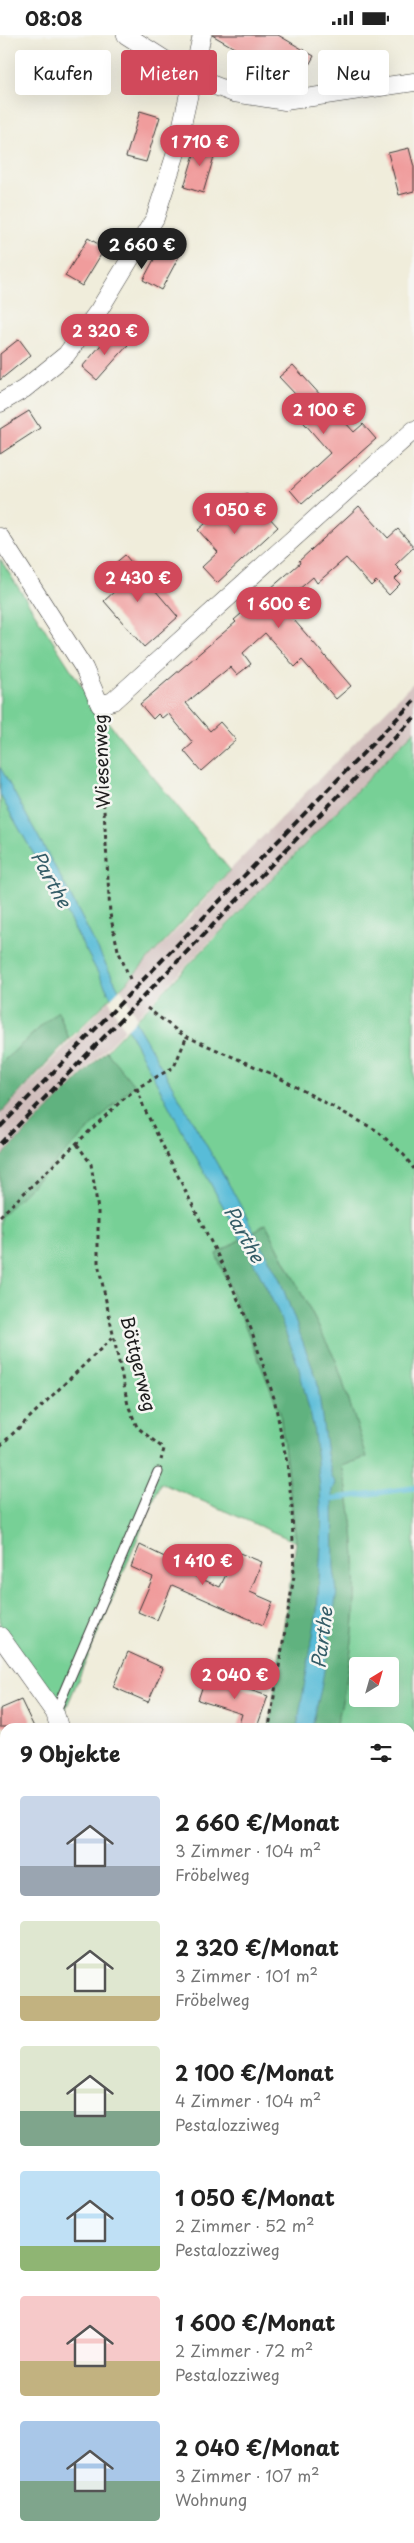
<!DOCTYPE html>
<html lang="de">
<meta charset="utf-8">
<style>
body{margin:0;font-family:"Playpen Sans",sans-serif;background:#f6f6f6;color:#222;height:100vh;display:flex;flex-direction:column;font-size:19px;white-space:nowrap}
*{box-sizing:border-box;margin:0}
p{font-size:16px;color:#767676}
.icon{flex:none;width:28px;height:28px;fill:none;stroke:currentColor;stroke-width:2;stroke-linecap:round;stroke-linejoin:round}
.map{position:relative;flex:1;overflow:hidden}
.panel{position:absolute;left:0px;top:1688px;width:415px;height:821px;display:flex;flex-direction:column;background:#fff;border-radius:15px 15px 0 0;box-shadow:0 5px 20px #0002}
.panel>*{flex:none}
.hud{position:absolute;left:15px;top:15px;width:385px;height:45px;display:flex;gap:10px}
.needle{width:32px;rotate:37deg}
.buttons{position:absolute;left:349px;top:1622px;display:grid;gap:10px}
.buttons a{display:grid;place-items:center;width:50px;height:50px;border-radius:5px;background:#fff;box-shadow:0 5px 20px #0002;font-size:25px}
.price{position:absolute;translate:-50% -42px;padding:0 11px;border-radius:18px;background:#d1495b;color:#fff;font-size:16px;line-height:32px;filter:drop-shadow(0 1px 2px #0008)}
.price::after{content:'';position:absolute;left:50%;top:30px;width:15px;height:11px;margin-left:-8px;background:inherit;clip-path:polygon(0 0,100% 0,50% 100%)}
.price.selected{background:#222;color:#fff}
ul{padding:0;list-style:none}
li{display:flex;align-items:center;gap:15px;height:125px;padding:0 20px}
li span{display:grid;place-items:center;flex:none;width:140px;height:100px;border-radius:5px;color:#555}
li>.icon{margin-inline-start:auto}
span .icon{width:60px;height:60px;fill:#fffc;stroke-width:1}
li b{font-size:21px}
h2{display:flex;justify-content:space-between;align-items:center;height:60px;padding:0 20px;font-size:21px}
.pill{padding:0 18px;border-radius:5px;background:#fff;box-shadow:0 5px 20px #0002;font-size:18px;line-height:45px}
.pill.selected{background:#d1495b;color:#fff}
.status{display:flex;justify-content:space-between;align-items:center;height:35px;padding:0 25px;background:#fff;direction:ltr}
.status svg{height:14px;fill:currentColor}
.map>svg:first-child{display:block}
</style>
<div class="status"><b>08:08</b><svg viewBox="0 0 49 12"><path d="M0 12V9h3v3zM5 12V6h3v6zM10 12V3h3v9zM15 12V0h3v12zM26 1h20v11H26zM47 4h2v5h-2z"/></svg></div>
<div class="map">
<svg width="414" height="2508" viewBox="0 0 414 2508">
<rect width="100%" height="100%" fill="#f6f6f2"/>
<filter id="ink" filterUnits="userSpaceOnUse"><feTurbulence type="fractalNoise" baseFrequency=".02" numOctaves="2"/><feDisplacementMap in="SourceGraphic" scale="10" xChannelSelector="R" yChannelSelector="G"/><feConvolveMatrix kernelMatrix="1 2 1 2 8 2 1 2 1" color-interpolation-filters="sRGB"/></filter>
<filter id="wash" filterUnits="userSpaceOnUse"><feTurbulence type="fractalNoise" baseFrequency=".0096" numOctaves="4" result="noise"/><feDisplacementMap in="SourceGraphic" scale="20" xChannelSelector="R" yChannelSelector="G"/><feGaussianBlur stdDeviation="1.12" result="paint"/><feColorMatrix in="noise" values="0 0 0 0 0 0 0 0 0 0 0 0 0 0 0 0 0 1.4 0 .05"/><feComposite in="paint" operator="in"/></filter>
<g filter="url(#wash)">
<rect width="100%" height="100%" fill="#f0eddb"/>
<path fill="#d1bfbd" d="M 414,647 L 414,696 L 0,1123 L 0,1079 L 195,876 L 230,835 Z"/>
<path fill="#77d096" stroke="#4a7659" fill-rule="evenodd" d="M 0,524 L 93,669 L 230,835 L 130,944 L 69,1004 L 58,976 L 0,1029 Z
M 414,696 L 414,2162 L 410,2162 L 410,1692 L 336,1692 C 358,1608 363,1516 342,1431 L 367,1422 L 336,1326 L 266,1189 L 216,1219 L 280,1377 L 296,1507 L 161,1448 L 65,1676 L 0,1591 L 0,1182 L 133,1050 L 106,1016 ZM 358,1631 L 390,1631 L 390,1664 L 358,1664 Z
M 5,2214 L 5,2346 L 0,2347 L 0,2215 Z
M 414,2312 L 414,2508 L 0,2508 L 0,2375 L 5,2374 L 5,2504 L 410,2504 L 410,2313 Z"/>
<path fill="#61b27f" stroke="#3e674e" d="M 58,976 L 69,1004 L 0,1079 L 0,1029 Z
M 106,1016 L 134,1050 L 0,1182 L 0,1123 Z
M 266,1189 L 336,1326 L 367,1422 L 342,1431 C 363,1516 358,1608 336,1692 L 269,1692 L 296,1507 L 280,1377 L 216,1219 Z
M 410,2162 L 414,2162 L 414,2281 L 410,2282 Z"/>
<path fill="#59bcd8" stroke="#3a6c7a" d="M 0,732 L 67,854 L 136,988 L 231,1153 L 280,1245 L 317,1345 L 327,1419 L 332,1442 L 336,1448 L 333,1455 L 334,1533 L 337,1557 L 321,1654 L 312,1692 L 297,1692 L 317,1577 L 322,1493 L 320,1453 L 313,1390 L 298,1330 L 277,1275 L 255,1230 L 196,1122 L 49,846 L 0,760 Z"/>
<path fill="#f0eddb" d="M 121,953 L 137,984 L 125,996 L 109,965 Z"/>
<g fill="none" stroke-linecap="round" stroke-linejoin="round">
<path stroke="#59bcd8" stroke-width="5.5" d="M 329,1464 L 414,1453"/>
<path stroke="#59bcd8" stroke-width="35" d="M 0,2468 L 5,2463"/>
</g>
<g id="blocks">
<path fill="#f09c9c" d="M 212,0 L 278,0 L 314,21 L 298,50 Z
M 140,76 L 160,82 L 146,127 L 126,122 Z
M 198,106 L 217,112 L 203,158 L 184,152 Z
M 409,113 L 414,132 L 414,156 L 399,160 L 388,118 Z
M 88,203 L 105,213 L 82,251 L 65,241 Z
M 165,204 L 183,214 L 161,255 L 143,245 Z
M 112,297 L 128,310 L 97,345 L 82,332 Z
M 19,304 L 31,320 L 0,345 L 0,319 Z
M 293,330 L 354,397 L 363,389 L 376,404 L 302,469 L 290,455 L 330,418 L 299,382 L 304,377 L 292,364 L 296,360 L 279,342 Z
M 29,376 L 40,393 L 0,419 L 0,394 Z
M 247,458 L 278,492 L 217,548 L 202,532 L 218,517 L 198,495 L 235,463 L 238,466 Z
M 359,471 L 388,503 L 398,494 L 414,512 L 395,530 L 402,537 L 395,544 L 400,549 L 389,560 L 376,546 L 371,551 L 346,523 L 317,548 L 313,542 L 281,570 L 351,651 L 336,664 L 302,625 L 295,632 L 265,598 L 243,618 L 251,629 L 237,640 L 230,632 L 186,668 L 210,696 L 220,687 L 236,705 L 201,736 L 184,716 L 193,708 L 168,678 L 162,683 L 158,679 L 153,684 L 140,669 L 236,587 L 234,585 L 300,528 L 299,526 Z
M 125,520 L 178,582 L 144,612 L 104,566 L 115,556 L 107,547 L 113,541 L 107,535 Z
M 140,1510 L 181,1530 L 179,1534 L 220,1552 L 237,1517 L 262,1527 L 250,1557 L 273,1567 L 263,1590 L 172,1550 L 157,1585 L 138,1577 L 153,1542 L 131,1532 Z
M 128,1617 L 163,1633 L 148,1667 L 113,1652 Z
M 206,1641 L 268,1661 L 257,1692 L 238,1692 L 242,1679 L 198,1665 Z
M 21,1665 L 34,1692 L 0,1692 L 0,1674 Z"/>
</g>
</g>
<g filter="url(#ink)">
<use href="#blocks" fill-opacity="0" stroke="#3c3b39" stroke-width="1"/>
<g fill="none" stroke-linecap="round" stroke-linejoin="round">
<g stroke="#3c3b39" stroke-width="11">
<path id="service" d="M 55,1678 L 158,1437"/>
</g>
<g stroke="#3c3b39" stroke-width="19">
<path id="minor" d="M 126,0 L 192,42 L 234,58 L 285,66 L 414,47
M 0,368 L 24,354 L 66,320 L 99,275 L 155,183 L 175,121 L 202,0
M 0,502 L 84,633 L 100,670 L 113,666 L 414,395
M 0,1601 L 55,1678 L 59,1692
M 0,1962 L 5,1956"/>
</g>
<g stroke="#3c3b39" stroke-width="29">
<path id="primary" d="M 410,2296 L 414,2295
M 0,2360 L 5,2359"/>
</g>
<path stroke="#3c3b39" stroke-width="3" stroke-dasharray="4 4" stroke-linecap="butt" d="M 99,688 L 110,879 L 118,915 L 130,944
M 147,973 L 183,1000 L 274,1040 L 376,1095 L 404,1120 L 414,1134
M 137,1053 L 144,1073 L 224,1233 L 251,1294 L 274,1363 L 287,1428 L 292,1473 L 294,1541 L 269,1692
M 77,1109 L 91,1129 L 98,1175 L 98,1228 L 128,1370 L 137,1392 L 164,1414 L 161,1425
M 0,1181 L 120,1067 L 137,1053 L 174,1032 L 187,1001
M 0,1411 L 113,1302
M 0,2211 L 5,2210
M 0,2417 L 5,2412
M 133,2504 L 134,2508"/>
<use href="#service" stroke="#fff" stroke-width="9"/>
<use href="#minor" stroke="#fff" stroke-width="18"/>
<use href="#primary" stroke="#f4c16a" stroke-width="28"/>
<path stroke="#1c1c1c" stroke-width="4" stroke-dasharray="8 4" stroke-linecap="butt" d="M 0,1092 L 414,666
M 0,1109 L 414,683"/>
</g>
</g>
<g text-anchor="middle" stroke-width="5" stroke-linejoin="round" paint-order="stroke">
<g font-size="18" fill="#1c1c1c" stroke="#f6f6f2">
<text transform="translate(102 726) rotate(-92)" y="6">Wiesenweg</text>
<text transform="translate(138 1329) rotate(76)" y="6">Böttgerweg</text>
</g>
<g font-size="19" font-style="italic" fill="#345c67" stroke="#f6f6f2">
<text transform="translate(51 844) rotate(61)" y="7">Parthe</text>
<text transform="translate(244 1199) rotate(61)" y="7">Parthe</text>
<text transform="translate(322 1603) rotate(-83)" y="7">Parthe</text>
</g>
</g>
</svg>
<div class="buttons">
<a><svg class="needle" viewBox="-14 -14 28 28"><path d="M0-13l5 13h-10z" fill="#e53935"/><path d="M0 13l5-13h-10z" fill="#767676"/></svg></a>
</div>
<b class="price" style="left:200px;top:132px">1 710 €</b>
<b class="price selected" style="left:142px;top:235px">2 660 €</b>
<b class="price" style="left:105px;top:321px">2 320 €</b>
<b class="price" style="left:324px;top:400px">2 100 €</b>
<b class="price" style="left:235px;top:500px">1 050 €</b>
<b class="price" style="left:138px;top:568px">2 430 €</b>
<b class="price" style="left:279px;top:594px">1 600 €</b>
<b class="price" style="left:203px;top:1551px">1 410 €</b>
<b class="price" style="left:235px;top:1665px">2 040 €</b>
<div class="hud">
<a class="pill">Kaufen</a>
<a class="pill selected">Mieten</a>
<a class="pill">Filter</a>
<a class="pill">Neu</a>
</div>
<section class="panel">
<h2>9 Objekte<svg class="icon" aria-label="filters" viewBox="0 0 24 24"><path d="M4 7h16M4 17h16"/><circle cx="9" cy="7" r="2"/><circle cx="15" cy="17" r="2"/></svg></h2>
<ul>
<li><span style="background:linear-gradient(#c9d6e8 70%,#9aa5b1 0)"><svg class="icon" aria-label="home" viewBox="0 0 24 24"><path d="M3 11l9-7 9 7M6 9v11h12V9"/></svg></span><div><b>2 660 €/Monat</b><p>3 Zimmer · 104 m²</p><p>Fröbelweg</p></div></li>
<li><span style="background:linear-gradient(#dfe7d0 75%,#c2b280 0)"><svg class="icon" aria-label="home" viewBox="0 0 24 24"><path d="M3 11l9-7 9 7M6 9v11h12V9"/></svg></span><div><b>2 320 €/Monat</b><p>3 Zimmer · 101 m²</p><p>Fröbelweg</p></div></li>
<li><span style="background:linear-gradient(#dfe7d0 65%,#7fa58c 0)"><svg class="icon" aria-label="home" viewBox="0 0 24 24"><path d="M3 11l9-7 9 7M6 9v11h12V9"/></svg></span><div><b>2 100 €/Monat</b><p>4 Zimmer · 104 m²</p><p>Pestalozziweg</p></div></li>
<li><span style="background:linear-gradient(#bfe0f5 75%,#8fb573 0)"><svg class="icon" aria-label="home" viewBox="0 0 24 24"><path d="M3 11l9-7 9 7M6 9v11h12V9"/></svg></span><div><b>1 050 €/Monat</b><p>2 Zimmer · 52 m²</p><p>Pestalozziweg</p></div></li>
<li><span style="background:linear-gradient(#f6c9c9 65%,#c2b280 0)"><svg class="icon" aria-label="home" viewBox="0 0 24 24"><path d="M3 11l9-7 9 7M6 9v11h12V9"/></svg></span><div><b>1 600 €/Monat</b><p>2 Zimmer · 72 m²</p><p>Pestalozziweg</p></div></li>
<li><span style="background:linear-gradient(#a9c7e8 60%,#7fa58c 0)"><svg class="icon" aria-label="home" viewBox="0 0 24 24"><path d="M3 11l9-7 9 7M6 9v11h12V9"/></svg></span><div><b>2 040 €/Monat</b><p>3 Zimmer · 107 m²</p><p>Wohnung</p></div></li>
</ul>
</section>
</div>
